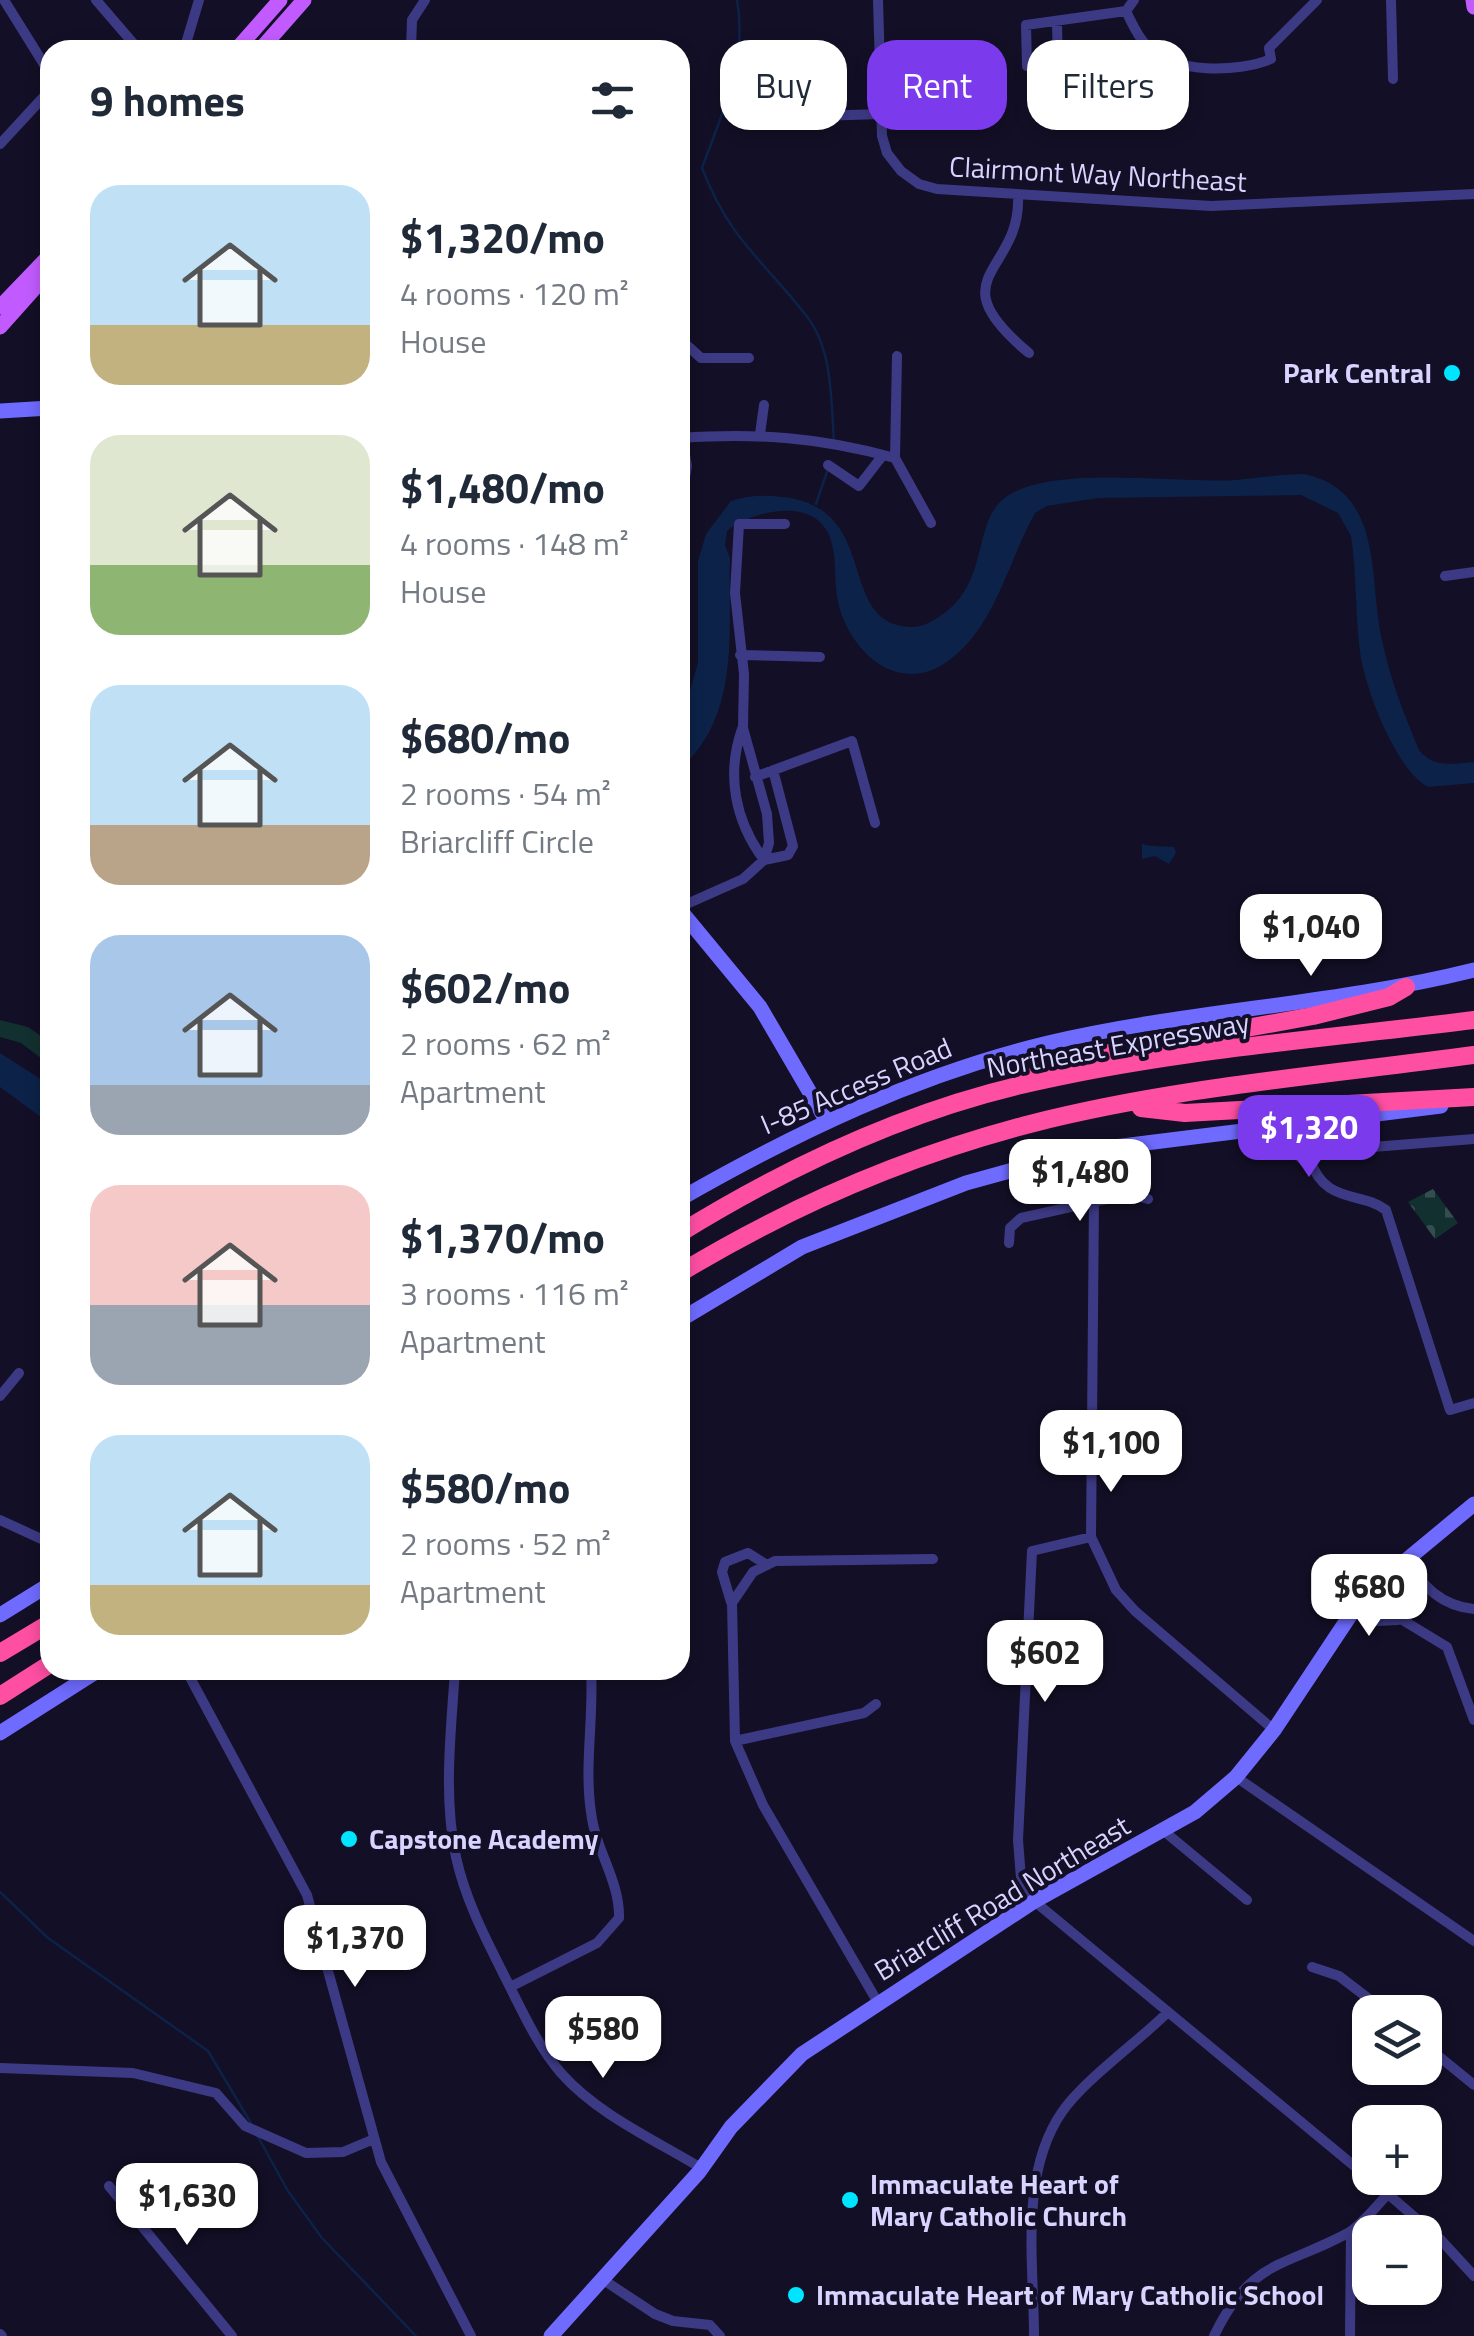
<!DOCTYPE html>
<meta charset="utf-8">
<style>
body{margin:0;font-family:"Titillium Web",sans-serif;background:#f2f2f3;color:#1f2937;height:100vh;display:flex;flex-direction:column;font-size:38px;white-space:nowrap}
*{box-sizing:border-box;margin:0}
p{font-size:32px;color:#747a83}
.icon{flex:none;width:55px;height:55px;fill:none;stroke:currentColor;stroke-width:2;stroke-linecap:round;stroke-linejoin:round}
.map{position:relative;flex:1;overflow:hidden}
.details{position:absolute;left:40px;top:40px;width:650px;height:1640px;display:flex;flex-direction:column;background:#fff;border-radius:30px;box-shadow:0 5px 15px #0003}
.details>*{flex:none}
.hud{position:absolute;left:720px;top:40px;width:602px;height:90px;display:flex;gap:20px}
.tools{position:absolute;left:1352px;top:1995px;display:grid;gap:20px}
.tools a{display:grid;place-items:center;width:90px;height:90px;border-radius:20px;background:#fff;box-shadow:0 5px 15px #0003;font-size:50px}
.price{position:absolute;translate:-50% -85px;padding:0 22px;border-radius:20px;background:#fff;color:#222;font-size:32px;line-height:65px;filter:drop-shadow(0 2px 5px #0008)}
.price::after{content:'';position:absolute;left:50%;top:60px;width:30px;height:22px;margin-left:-15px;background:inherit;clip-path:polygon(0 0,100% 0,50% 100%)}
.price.current{background:#7c3aed;color:#fff}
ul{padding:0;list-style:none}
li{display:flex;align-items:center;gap:30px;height:250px;padding:0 50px}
li span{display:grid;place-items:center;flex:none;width:280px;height:200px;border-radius:30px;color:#555}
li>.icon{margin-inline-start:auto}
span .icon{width:120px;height:120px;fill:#fffc;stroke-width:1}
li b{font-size:42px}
h2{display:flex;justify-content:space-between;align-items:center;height:120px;padding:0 50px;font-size:42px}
.pill{padding:0 35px;border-radius:30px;background:#fff;box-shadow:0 5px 15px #0003;font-size:35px;line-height:90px}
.pill.current{background:#7c3aed;color:#fff}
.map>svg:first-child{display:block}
</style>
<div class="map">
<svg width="1474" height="2336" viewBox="0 0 1474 2336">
<defs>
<pattern id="cemetery-stones" width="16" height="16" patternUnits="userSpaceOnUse" patternTransform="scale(2.5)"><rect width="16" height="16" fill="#12302f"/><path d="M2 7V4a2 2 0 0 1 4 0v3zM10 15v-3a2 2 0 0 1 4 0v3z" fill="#344d4e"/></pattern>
</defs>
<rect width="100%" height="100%" fill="#130f26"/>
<path fill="#12302f" d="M 0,1020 L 28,1027 L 50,1042 L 50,1065 L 21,1043 L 0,1037 Z"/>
<path fill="url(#cemetery-stones)" d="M 1433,1189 L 1458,1223 L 1435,1239 L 1408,1202 Z"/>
<path fill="#0c2248" d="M 1304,474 C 1385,491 1368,579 1382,640 C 1390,679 1404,714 1419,750 C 1433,768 1453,764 1474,762 L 1474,783 L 1428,787 C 1395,769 1365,688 1360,652 C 1355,614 1357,575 1351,536 L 1338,513 L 1301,495 L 1098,498 L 1047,506 L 1035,513 C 1013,553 1001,601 973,637 C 957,656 936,675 910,674 C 871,673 842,631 837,596 C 834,576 837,554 829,535 C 812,496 752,511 727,531 L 725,545 L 730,558 C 728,632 741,715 680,769 L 680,725 L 698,663 L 698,561 L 706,534 L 731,501 C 749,495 764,495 783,497 C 882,508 835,622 909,627 C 922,628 933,621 943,614 C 990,581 972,521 1006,497 C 1052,464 1179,484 1236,480 C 1259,478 1281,474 1304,474 Z
M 1142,844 C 1153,847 1162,846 1174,847 L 1176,853 L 1169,864 L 1155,856 L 1142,859 Z
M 0,1053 L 50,1085 L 50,1124 L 0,1087 Z"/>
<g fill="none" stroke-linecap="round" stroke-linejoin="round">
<path stroke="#0c2248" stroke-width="2.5" d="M 737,0 C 748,60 722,113 702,168 C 730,240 761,258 805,314 C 833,347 831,401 834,442
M 816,504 L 828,469
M 0,1892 L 48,1938 L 208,2051 L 251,2123
M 257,2135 L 288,2191 L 322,2238 L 416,2336"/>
<path stroke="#3d3a85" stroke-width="10" d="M 4,0 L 50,74
M 96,0 L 139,50
M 878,0 L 882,136 L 887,153 L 901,171 L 919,184 L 937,189 L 1211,206 L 1474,194
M 1391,0 L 1393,79
M 1126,11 C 1132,23 1137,36 1147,46 C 1174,74 1237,73 1271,59 L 1269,48 L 1317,0
M 1057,24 L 1058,65 L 1027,66 L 1026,25 L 1126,11 L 1134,0
M 184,50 L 199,0
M 411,50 L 412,20 L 425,0
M 785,117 L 881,114
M 0,144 L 50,90
M 1018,195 C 1022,274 935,275 1029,353
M 680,339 L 701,358 L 749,358
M 760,434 L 764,405
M 680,438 C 758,433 819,437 895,458 L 931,523
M 895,458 L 897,356
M 828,465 L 859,486 L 883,455
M 680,504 L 687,466 L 682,438
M 1445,576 L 1474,572
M 740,655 L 820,657
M 742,729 C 726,775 735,821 764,860 L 788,855 L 793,846 L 773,770
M 755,777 L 852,741 L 875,823
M 680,907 L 743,879 L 764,860 L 769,843 L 767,814 L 743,728 L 744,674 L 735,593 L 739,524 L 785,524
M 1271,1130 L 1282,1133 L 1291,1150 L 1304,1161 L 1310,1159 L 1297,1149 L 1297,1142
M 1474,1139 L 1322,1151 L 1310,1159 C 1324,1205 1362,1191 1386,1210 L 1450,1410 L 1474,1403
M 1094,1200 L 1091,1537 L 1116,1590 L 1135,1611 L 1274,1730
M 1009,1243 L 1010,1228 L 1021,1218 L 1129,1194 L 1148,1199
M 0,1396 L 19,1373
M 0,1520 L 50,1543
M 1091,1537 L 1032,1551 L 1018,1840 L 1022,1891 L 1388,2194 L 1440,2239 L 1474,2276
M 1403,1559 C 1424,1585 1439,1606 1474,1609
M 1363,1596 L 1447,1647 L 1474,1720
M 731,1602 L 722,1572 L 725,1562 L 748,1553 L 767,1565
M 1353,1607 L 1377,1621 L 1398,1620
M 186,1670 L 307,1895 L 381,2162 L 471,2336
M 455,1670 C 451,1732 443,1796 456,1857 C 466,1903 489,1945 510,1987 L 597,1943 L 619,1918 C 620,1881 595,1849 591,1812 C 584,1765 594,1718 591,1670
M 735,1741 L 864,1713 L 876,1704
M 1236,1777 L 1474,1941
M 1165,1832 L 1247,1900
M 1312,1967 L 1339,1976 L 1386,2012
M 510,1987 C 525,2017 539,2047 561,2073 C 597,2114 655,2140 701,2168
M 877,2001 L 763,1805 L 735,1741 L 732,1603 L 753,1572 L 775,1561 L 933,1559
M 1425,2045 L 1474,2085
M 0,2068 L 133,2073 L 216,2093 L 245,2126 L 306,2153 L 343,2152 L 374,2139
M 109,2186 L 232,2336
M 605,2281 L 655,2314 L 673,2321 L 710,2325 L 720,2336
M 0,2334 L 2,2336
M 1034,2336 C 1034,2264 1019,2174 1062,2112 C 1084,2080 1139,2041 1168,2012
M 1214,2336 C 1251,2259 1283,2268 1348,2233 C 1363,2224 1376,2206 1388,2194
M 1350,2336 L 1351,2232"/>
<path stroke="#6f6bff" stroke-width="15" d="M 0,411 L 50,408
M 680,910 L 760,1007 L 826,1120
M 680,1199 C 797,1132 916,1075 1048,1043 C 1189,1010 1334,1005 1474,970
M 680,1320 L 802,1247 L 966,1183 L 1082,1151 L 1441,1106
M 0,1615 L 50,1584
M 0,1733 L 99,1670
M 551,2336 L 699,2172 L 731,2127 L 802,2054 L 1033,1902 L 1195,1812 L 1236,1777 L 1274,1730 L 1363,1596 L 1474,1504"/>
<path stroke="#c25bff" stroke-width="15" d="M 1473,0 L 1474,7
M 236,50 L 280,0
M 260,50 L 304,0
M 0,307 L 50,255
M 0,327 L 50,271"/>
<path stroke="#ff4fa3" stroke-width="18" d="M 1027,1081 L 1053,1063 L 1313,1016 L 1389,997 L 1406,987
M 1141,1108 L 1185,1113 L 1474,1097
M 680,1233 C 784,1169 902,1113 1021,1085 C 1169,1050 1324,1039 1474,1020
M 680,1273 C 789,1207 907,1156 1030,1124 C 1174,1087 1327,1075 1474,1055
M 0,1653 L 50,1623
M 0,1696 L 50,1664"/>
</g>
<g fill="#00e5ff" stroke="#130f26" stroke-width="4">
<circle cx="1452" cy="373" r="10"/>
<circle cx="349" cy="1839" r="10"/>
<circle cx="850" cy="2200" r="10"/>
<circle cx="796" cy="2295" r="10"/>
</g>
<g text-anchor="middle" stroke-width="8" stroke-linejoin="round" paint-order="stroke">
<g font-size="28" fill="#d9d4ff" stroke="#130f26">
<text transform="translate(1098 174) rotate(3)" y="10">Clairmont Way Northeast</text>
<text transform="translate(1118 1045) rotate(-10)" y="10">Northeast Expressway</text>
<text transform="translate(856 1086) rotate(-23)" y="10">I-85 Access Road</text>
<text transform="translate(1002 1898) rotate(-31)" y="10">Briarcliff Road Northeast</text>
</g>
<g font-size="28" font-weight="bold" fill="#d9d4ff" stroke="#130f26" text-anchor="start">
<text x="1432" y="383" text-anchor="end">Park Central</text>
<text x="369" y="1849">Capstone Academy</text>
<text x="870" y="2194">Immaculate Heart of<tspan x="870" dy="32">Mary Catholic Church</tspan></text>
<text x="816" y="2305">Immaculate Heart of Mary Catholic School</text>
</g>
</g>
</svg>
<div class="tools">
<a><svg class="icon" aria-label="layers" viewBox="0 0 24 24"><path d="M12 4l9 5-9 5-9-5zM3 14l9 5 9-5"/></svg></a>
<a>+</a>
<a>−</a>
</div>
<b class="price" style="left:1311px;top:979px">$1,040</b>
<b class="price current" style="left:1309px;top:1180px">$1,320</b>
<b class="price" style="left:1080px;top:1224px">$1,480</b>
<b class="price" style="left:1111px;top:1495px">$1,100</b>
<b class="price" style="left:1369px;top:1639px">$680</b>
<b class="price" style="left:1045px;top:1705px">$602</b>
<b class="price" style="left:355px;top:1990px">$1,370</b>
<b class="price" style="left:603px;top:2081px">$580</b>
<b class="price" style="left:187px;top:2248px">$1,630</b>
<div class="hud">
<a class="pill">Buy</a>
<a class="pill current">Rent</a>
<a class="pill">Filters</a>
</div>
<section class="details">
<h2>9 homes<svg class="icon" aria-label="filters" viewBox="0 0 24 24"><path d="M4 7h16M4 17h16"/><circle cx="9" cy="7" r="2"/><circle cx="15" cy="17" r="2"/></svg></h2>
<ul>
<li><span style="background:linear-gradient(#bfe0f5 70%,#c2b280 0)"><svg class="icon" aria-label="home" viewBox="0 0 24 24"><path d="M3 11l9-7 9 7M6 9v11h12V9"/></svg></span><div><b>$1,320/mo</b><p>4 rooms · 120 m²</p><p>House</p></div></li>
<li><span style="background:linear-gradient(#dfe7d0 65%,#8fb573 0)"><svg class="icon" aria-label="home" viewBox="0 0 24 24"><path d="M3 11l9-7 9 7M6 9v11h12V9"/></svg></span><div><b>$1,480/mo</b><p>4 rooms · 148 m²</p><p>House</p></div></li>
<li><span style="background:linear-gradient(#bfe0f5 70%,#b9a48a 0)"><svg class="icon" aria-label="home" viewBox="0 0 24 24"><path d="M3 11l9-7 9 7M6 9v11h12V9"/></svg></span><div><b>$680/mo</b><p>2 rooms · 54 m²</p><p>Briarcliff Circle</p></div></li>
<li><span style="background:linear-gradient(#a9c7e8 75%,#9aa5b1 0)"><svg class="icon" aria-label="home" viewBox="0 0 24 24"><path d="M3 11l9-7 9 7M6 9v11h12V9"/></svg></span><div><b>$602/mo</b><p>2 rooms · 62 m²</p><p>Apartment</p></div></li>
<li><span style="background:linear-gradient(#f6c9c9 60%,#9aa5b1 0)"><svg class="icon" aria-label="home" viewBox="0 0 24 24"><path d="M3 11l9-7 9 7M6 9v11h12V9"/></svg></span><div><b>$1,370/mo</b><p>3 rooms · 116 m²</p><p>Apartment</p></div></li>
<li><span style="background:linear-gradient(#bfe0f5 75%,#c2b280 0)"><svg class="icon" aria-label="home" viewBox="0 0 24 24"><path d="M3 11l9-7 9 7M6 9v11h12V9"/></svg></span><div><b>$580/mo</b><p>2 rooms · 52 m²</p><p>Apartment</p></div></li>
</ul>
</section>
</div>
